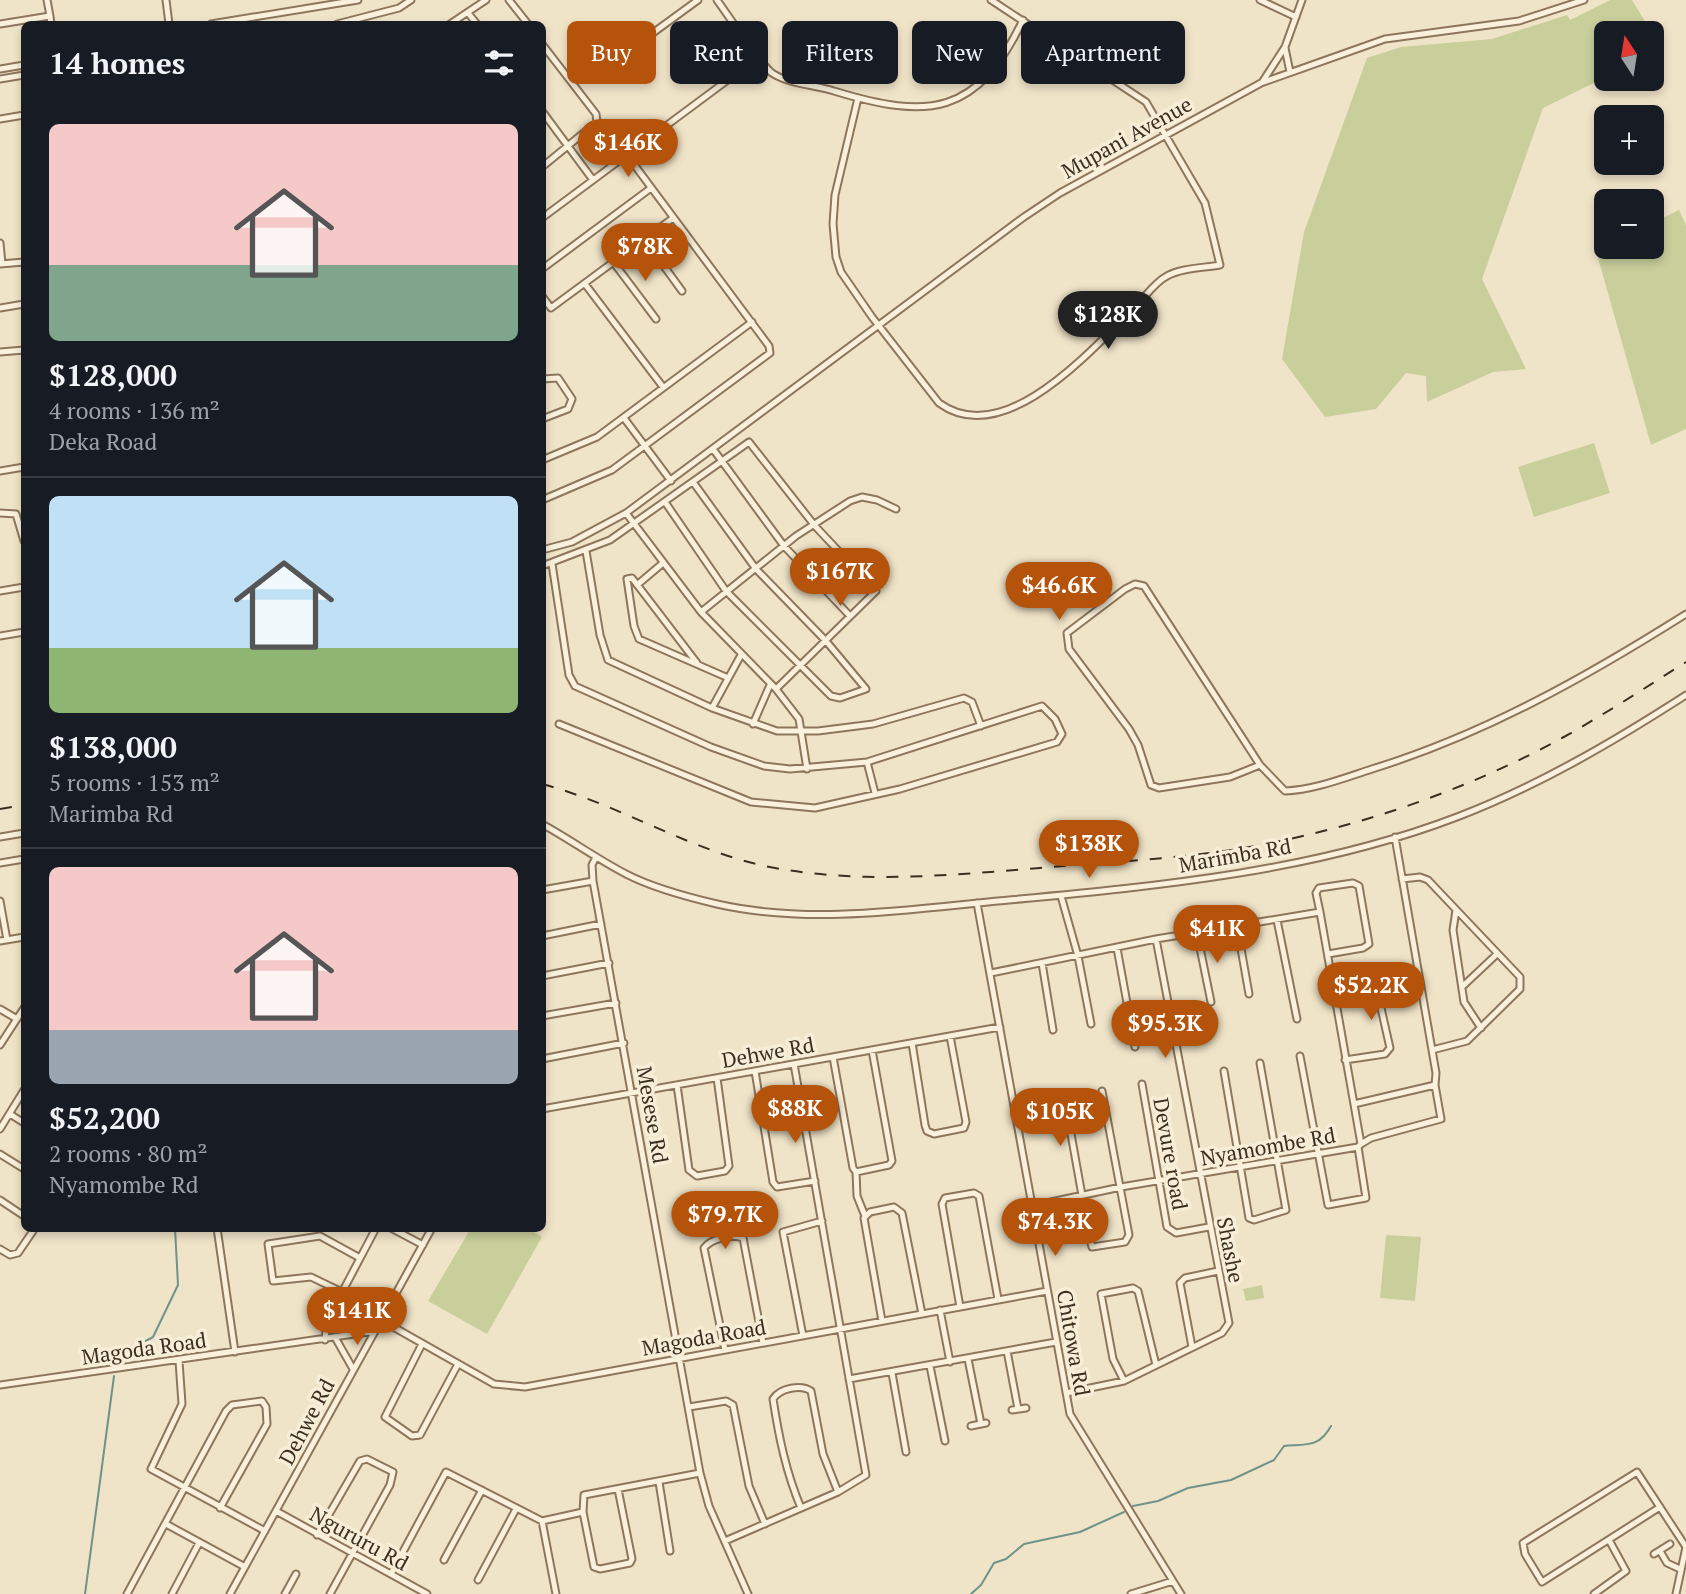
<!DOCTYPE html>
<meta charset="utf-8">
<style>
body{margin:0;font-family:"PT Serif",serif;background:#242831;color:#f1f3f6;height:100vh;display:flex;flex-direction:column;font-size:26px;white-space:nowrap}
*{box-sizing:border-box;margin:0}
p{font-size:23px;color:#9ea1a6}
.icon{flex:none;width:38px;height:38px;fill:none;stroke:currentColor;stroke-width:2;stroke-linecap:round;stroke-linejoin:round}
.map{position:relative;flex:1;overflow:hidden}
.details{position:absolute;left:21px;top:21px;width:525px;height:1211px;display:flex;flex-direction:column;background:#171b24;border-radius:10px;box-shadow:0 4px 10px #0003}
.details>*{flex:none}
.hud{position:absolute;left:567px;top:21px;width:665px;height:63px;display:flex;gap:14px}
.needle{width:46px;rotate:348deg}
.tools{position:absolute;left:1594px;top:21px;display:grid;gap:14px}
.tools a{display:grid;place-items:center;width:70px;height:70px;border-radius:10px;background:#171b24;box-shadow:0 4px 10px #0003;font-size:35px}
.price{position:absolute;translate:-50% -60px;padding:0 16px;border-radius:24px;background:#b45309;color:#fff;font-size:23px;line-height:46px;filter:drop-shadow(0 2px 4px #0008)}
.price::after{content:'';position:absolute;left:50%;top:42px;width:21px;height:16px;margin-left:-10px;background:inherit;clip-path:polygon(0 0,100% 0,50% 100%)}
.price.selected{background:#222;color:#fff}
ul{padding:0;list-style:none}
li{display:grid;align-content:center;gap:14px;height:371px;padding:0 28px}
li+li{border-top:2px solid #363941}
li span{display:grid;place-items:center;height:217px;border-radius:10px;color:#555}
li>.icon{margin-inline-start:auto}
span .icon{width:126px;height:126px;fill:#fffc;stroke-width:1}
li b{font-size:30px}
h2{display:flex;justify-content:space-between;align-items:center;height:84px;padding:0 28px;font-size:30px}
.tag{padding:0 24px;border-radius:10px;background:#171b24;box-shadow:0 4px 10px #0003;font-size:24px;line-height:63px}
.tag.selected{background:#b45309;color:#fff}
.map>svg:first-child{display:block}
</style>
<div class="map">
<svg width="1686" height="1594" viewBox="0 0 1686 1594">
<rect width="100%" height="100%" fill="#f0e4c8"/>
<path fill="#c9cf9b" d="M 1610,0 L 1632,0 L 1652,33 L 1606,33 L 1606,77 L 1543,108 L 1482,279 L 1526,369 L 1493,372 L 1427,402 L 1426,376 L 1406,373 L 1376,409 L 1325,417 L 1282,359 L 1304,232 L 1367,58 L 1401,47 L 1492,39 L 1567,15 L 1570,20 Z
M 1679,210 L 1686,225 L 1686,429 L 1651,445 L 1596,251 L 1606,245 L 1652,247 L 1652,223 Z
M 1594,443 L 1610,493 L 1534,517 L 1518,467 Z
M 471,1228 L 529,1229 L 542,1237 L 487,1334 L 428,1301 Z
M 1386,1235 L 1421,1237 L 1415,1301 L 1380,1298 Z
M 1262,1285 L 1264,1298 L 1246,1301 L 1243,1289 Z"/>
<g fill="none" stroke-linecap="round" stroke-linejoin="round">
<path stroke="#6f938a" stroke-width="2" d="M 119,1365 L 133,1348 L 153,1337 L 178,1285 L 175,1228
M 1133,1506 L 1158,1501 L 1188,1488 L 1231,1480 L 1274,1460 L 1284,1446 C 1306,1444 1319,1448 1331,1426
M 85,1594 L 114,1376
M 971,1594 L 981,1585 L 994,1563 L 1006,1559 L 1024,1544 L 1080,1532 L 1124,1512"/>
<g stroke="#8d765c" stroke-width="9">
<path id="minor" d="M 47,0 L 50,16
M 166,0 L 169,24
M 509,0 L 528,24
M 717,0 C 728,15 760,64 772,73 C 788,84 816,85 834,91 C 929,120 977,116 1023,20
M 1260,0 L 1296,17
M 468,13 L 477,24
M 0,24 L 50,16 L 51,24
M 211,24 L 358,0
M 337,24 L 399,8 L 411,0
M 450,24 L 486,0
M 542,44 L 596,114 L 597,122 L 542,167
M 635,46 L 698,0
M 1285,48 L 1290,72
M 0,69 L 24,65
M 0,79 L 24,75
M 1263,81 L 1285,47 L 1302,0
M 858,98 L 835,195 L 833,224 L 836,257 L 841,272 L 872,317 L 939,403 C 1005,451 1093,348 1136,306 C 1145,297 1155,282 1167,276 C 1181,268 1203,268 1220,265 L 1205,203 L 1146,102 L 991,0
M 542,111 L 593,180
M 0,119 L 24,115
M 542,218 L 760,56
M 645,240 L 682,291
M 0,243 L 2,264
M 614,263 L 656,319
M 0,264 L 24,262
M 542,269 L 651,188
M 585,284 L 663,387
M 542,296 L 551,308 L 673,218
M 0,308 L 24,304
M 0,352 L 24,350
M 542,379 L 558,378 L 572,399 L 568,409 L 542,419
M 624,418 L 671,481
M 713,449 L 784,546 L 850,616
M 542,460 L 597,437 L 752,322
M 0,471 L 24,467
M 542,500 L 612,470 L 770,353 L 769,346 L 627,155
M 665,502 L 726,591 L 831,696 L 840,698 L 866,689 L 826,641 L 756,569 L 693,482
M 0,513 L 16,514 L 24,541
M 626,513 L 701,612 L 776,689 L 799,719 L 807,769
M 542,550 L 572,542 L 626,513 L 1024,217 L 1060,193 L 1261,83 L 1385,39 L 1519,21 L 1584,0
M 586,551 L 600,635 L 608,660 L 712,708 L 777,731 L 818,731 L 873,724 L 964,698 L 972,702 L 981,726
M 552,564 L 569,675 L 575,686 L 711,747 L 764,766 L 790,769 L 867,762 L 1042,706 L 1055,719 L 1062,734 L 1057,742 L 900,789 L 815,808 L 751,802 L 559,724
M 542,566 L 610,540 L 749,442 L 815,526 L 876,591 L 776,689
M 637,585 L 663,563
M 0,591 L 24,587
M 701,612 L 796,536 L 850,501 L 862,497 L 877,500 L 896,509
M 0,636 L 24,632
M 697,663 L 632,578 L 627,579 L 634,626 L 639,639 L 726,677
M 712,708 L 741,655
M 753,724 L 770,685
M 867,762 L 875,793
M 1260,765 L 1230,777 L 1159,788 L 1151,785 L 1138,745 L 1129,729 L 1069,649 L 1067,633 L 1125,589 L 1135,584 L 1144,586 L 1260,765 L 1285,791 C 1314,790 1344,778 1372,769 C 1485,734 1586,677 1686,614
M 542,824 C 571,840 597,859 626,874 C 653,888 687,897 717,904 C 805,924 900,911 988,902 C 1146,887 1308,874 1457,817 C 1538,786 1613,742 1686,695
M 0,837 L 24,833
M 596,857 L 592,865 L 593,881 L 700,1473 L 709,1506 L 748,1594
M 0,863 L 24,859
M 1402,879 L 1420,877 L 1428,880 L 1520,977 L 1520,989 L 1467,1041 L 1432,1050
M 542,890 L 593,881
M 1061,896 L 1078,956 L 1091,1024
M 0,901 L 7,940
M 977,903 L 1070,1414 L 1181,1594
M 1456,910 L 1453,930 L 1464,1002 L 1481,1028
M 1320,912 L 1316,893 L 1319,888 L 1353,883 L 1359,886 L 1369,944 L 1363,948 L 1328,954
M 1277,920 L 1297,1019
M 1237,926 L 1249,994
M 1197,933 L 1211,1002
M 542,936 L 601,924
M 0,941 L 24,937
M 1117,948 L 1135,1047
M 1042,963 L 1053,1030
M 991,973 L 1156,939 L 1320,912 L 1361,1144 L 1358,1147 L 1121,1187 L 1032,1206
M 542,976 L 609,963
M 1463,986 L 1497,954
M 1333,993 L 1376,986 L 1390,1048 L 1385,1054 L 1345,1060
M 0,1009 L 17,1019
M 542,1016 L 616,1003
M 912,1043 L 925,1125 L 927,1131 L 934,1134 L 964,1128 L 966,1122 L 950,1036
M 0,1045 L 24,1008
M 1300,1056 L 1328,1205 L 1366,1198 L 1358,1147
M 833,1057 L 853,1168 L 856,1172 L 889,1165 L 892,1161 L 872,1050
M 542,1059 L 624,1043
M 755,1071 L 773,1182 L 777,1187 L 815,1181
M 1224,1071 L 1249,1218 L 1254,1220 L 1286,1210 L 1260,1063
M 1142,1084 L 1167,1227 L 1176,1233 L 1209,1227
M 677,1085 L 689,1170 L 697,1176 L 725,1171 L 729,1166 L 717,1078
M 1064,1095 L 1090,1240 L 1092,1247 L 1125,1242 L 1129,1235 L 1102,1091
M 1354,1104 L 1435,1085 L 1436,1073 L 1395,837
M 542,1109 L 1000,1027
M 10,1114 L 24,1123
M 0,1129 L 24,1090
M 1361,1144 L 1371,1138 L 1441,1119 L 1435,1085
M 0,1154 L 24,1169
M 856,1172 L 857,1196 L 865,1216
M 0,1200 L 24,1216
M 217,1228 L 235,1352
M 391,1228 L 423,1245
M 0,1249 L 10,1255 L 18,1253 L 35,1228
M 342,1292 L 311,1277 L 273,1281 L 268,1244 L 320,1236 L 360,1258
M 960,1307 L 942,1204 L 945,1198 L 974,1193 L 979,1196 L 998,1299
M 940,1310 L 950,1362
M 381,1320 L 494,1384 L 525,1387 L 1047,1291
M 882,1321 L 864,1218 L 870,1212 L 894,1207 L 902,1213 L 922,1314
M 803,1336 L 783,1232 L 822,1221
M 336,1339 L 353,1369
M 325,1340 L 327,1321 L 376,1228
M 422,1344 L 385,1417 L 412,1436 L 420,1435 L 458,1364
M 1192,1347 L 1180,1283 L 1185,1278 L 1218,1271
M 725,1350 L 704,1248 C 712,1238 732,1234 743,1238 L 763,1343
M 1007,1351 L 1018,1409
M 968,1359 L 981,1424
M 179,1361 L 182,1404 L 151,1469 L 265,1531
M 930,1366 L 945,1441
M 892,1373 L 906,1452
M 849,1379 L 1056,1342
M 1124,1381 L 1113,1359 L 1101,1294 L 1133,1288 L 1138,1291 L 1156,1365
M 0,1385 L 375,1331
M 1066,1393 L 1124,1381 L 1222,1333 L 1229,1323 L 1156,939
M 689,1407 L 726,1401 L 733,1405 L 749,1486 L 765,1524
M 1012,1410 L 1026,1408
M 971,1426 L 986,1423
M 659,1482 L 670,1551
M 1660,1507 L 1542,1582 L 1525,1554 L 1523,1543 L 1637,1472 L 1686,1547
M 801,1508 C 786,1472 779,1438 773,1399 C 780,1388 801,1384 811,1391 L 823,1454 L 838,1492
M 276,1511 L 427,1594
M 583,1512 L 594,1567 L 600,1569 L 630,1563 L 632,1559 L 618,1489
M 542,1521 L 556,1594
M 166,1524 L 245,1567
M 317,1535 L 360,1461 L 367,1459 L 393,1472 L 390,1485 L 330,1594
M 725,1541 L 838,1492 L 866,1475 L 794,1064
M 1660,1551 L 1667,1563 L 1680,1569
M 1654,1554 L 1670,1544
M 444,1560 L 482,1490
M 391,1574 L 446,1472 L 542,1521 L 583,1512 L 584,1495 L 700,1473
M 478,1580 L 516,1509
M 127,1594 L 226,1411 L 232,1405 L 262,1401 L 266,1407 L 267,1424 L 220,1508
M 172,1594 L 199,1543
M 230,1594 L 432,1228
M 285,1594 L 296,1574
M 1131,1594 L 1173,1581
M 1594,1594 L 1626,1571 L 1609,1540
M 1676,1594 L 1686,1547"/>
</g>
<use href="#minor" stroke="#faf1dc" stroke-width="5"/>
<path stroke="#3d2e20" stroke-width="2" stroke-dasharray="12 12" stroke-linecap="butt" d="M 542,784 C 622,805 693,853 775,868 C 863,884 951,875 1040,868 C 1108,862 1177,859 1244,848 C 1354,829 1465,791 1562,738 C 1605,714 1645,688 1686,662
M 0,809 L 24,805"/>
</g>
<g text-anchor="middle" stroke-width="7" stroke-linejoin="round" paint-order="stroke">
<g font-size="21" fill="#3d2e20" stroke="#f7eed8">
<text transform="translate(1127 138) rotate(-29)" y="7">Mupani Avenue</text>
<text transform="translate(1235 856) rotate(-10)" y="7">Marimba Rd</text>
<text transform="translate(768 1053) rotate(-10)" y="7">Dehwe Rd</text>
<text transform="translate(652 1115) rotate(80)" y="7">Mesese Rd</text>
<text transform="translate(1268 1147) rotate(-10)" y="7">Nyamombe Rd</text>
<text transform="translate(1170 1154) rotate(80)" y="7">Devure road</text>
<text transform="translate(1230 1250) rotate(79)" y="7">Shashe</text>
<text transform="translate(704 1338) rotate(-10)" y="7">Magoda Road</text>
<text transform="translate(1073 1343) rotate(80)" y="7">Chitowa Rd</text>
<text transform="translate(144 1349) rotate(-8)" y="7">Magoda Road</text>
<text transform="translate(307 1422) rotate(-62)" y="7">Dehwe Rd</text>
<text transform="translate(359 1539) rotate(29)" y="7">Ngururu Rd</text>
</g>
</g>
</svg>
<div class="tools">
<a><svg class="needle" viewBox="-14 -14 28 28"><path d="M0-13l5 13h-10z" fill="#e53935"/><path d="M0 13l5-13h-10z" fill="#9ea1a6"/></svg></a>
<a>+</a>
<a>−</a>
</div>
<b class="price" style="left:628px;top:179px">$146K</b>
<b class="price" style="left:645px;top:283px">$78K</b>
<b class="price selected" style="left:1108px;top:351px">$128K</b>
<b class="price" style="left:840px;top:608px">$167K</b>
<b class="price" style="left:1059px;top:622px">$46.6K</b>
<b class="price" style="left:1089px;top:880px">$138K</b>
<b class="price" style="left:1217px;top:965px">$41K</b>
<b class="price" style="left:1371px;top:1022px">$52.2K</b>
<b class="price" style="left:1165px;top:1060px">$95.3K</b>
<b class="price" style="left:795px;top:1145px">$88K</b>
<b class="price" style="left:1060px;top:1148px">$105K</b>
<b class="price" style="left:725px;top:1251px">$79.7K</b>
<b class="price" style="left:1055px;top:1258px">$74.3K</b>
<b class="price" style="left:357px;top:1347px">$141K</b>
<div class="hud">
<a class="tag selected">Buy</a>
<a class="tag">Rent</a>
<a class="tag">Filters</a>
<a class="tag">New</a>
<a class="tag">Apartment</a>
</div>
<section class="details">
<h2>14 homes<svg class="icon" aria-label="filters" viewBox="0 0 24 24"><path d="M4 7h16M4 17h16"/><circle cx="9" cy="7" r="2"/><circle cx="15" cy="17" r="2"/></svg></h2>
<ul>
<li><span style="background:linear-gradient(#f6c9c9 65%,#7fa58c 0)"><svg class="icon" aria-label="home" viewBox="0 0 24 24"><path d="M3 11l9-7 9 7M6 9v11h12V9"/></svg></span><div><b>$128,000</b><p>4 rooms · 136 m²</p><p>Deka Road</p></div></li>
<li><span style="background:linear-gradient(#bfe0f5 70%,#8fb573 0)"><svg class="icon" aria-label="home" viewBox="0 0 24 24"><path d="M3 11l9-7 9 7M6 9v11h12V9"/></svg></span><div><b>$138,000</b><p>5 rooms · 153 m²</p><p>Marimba Rd</p></div></li>
<li><span style="background:linear-gradient(#f6c9c9 75%,#9aa5b1 0)"><svg class="icon" aria-label="home" viewBox="0 0 24 24"><path d="M3 11l9-7 9 7M6 9v11h12V9"/></svg></span><div><b>$52,200</b><p>2 rooms · 80 m²</p><p>Nyamombe Rd</p></div></li>
</ul>
</section>
</div>
